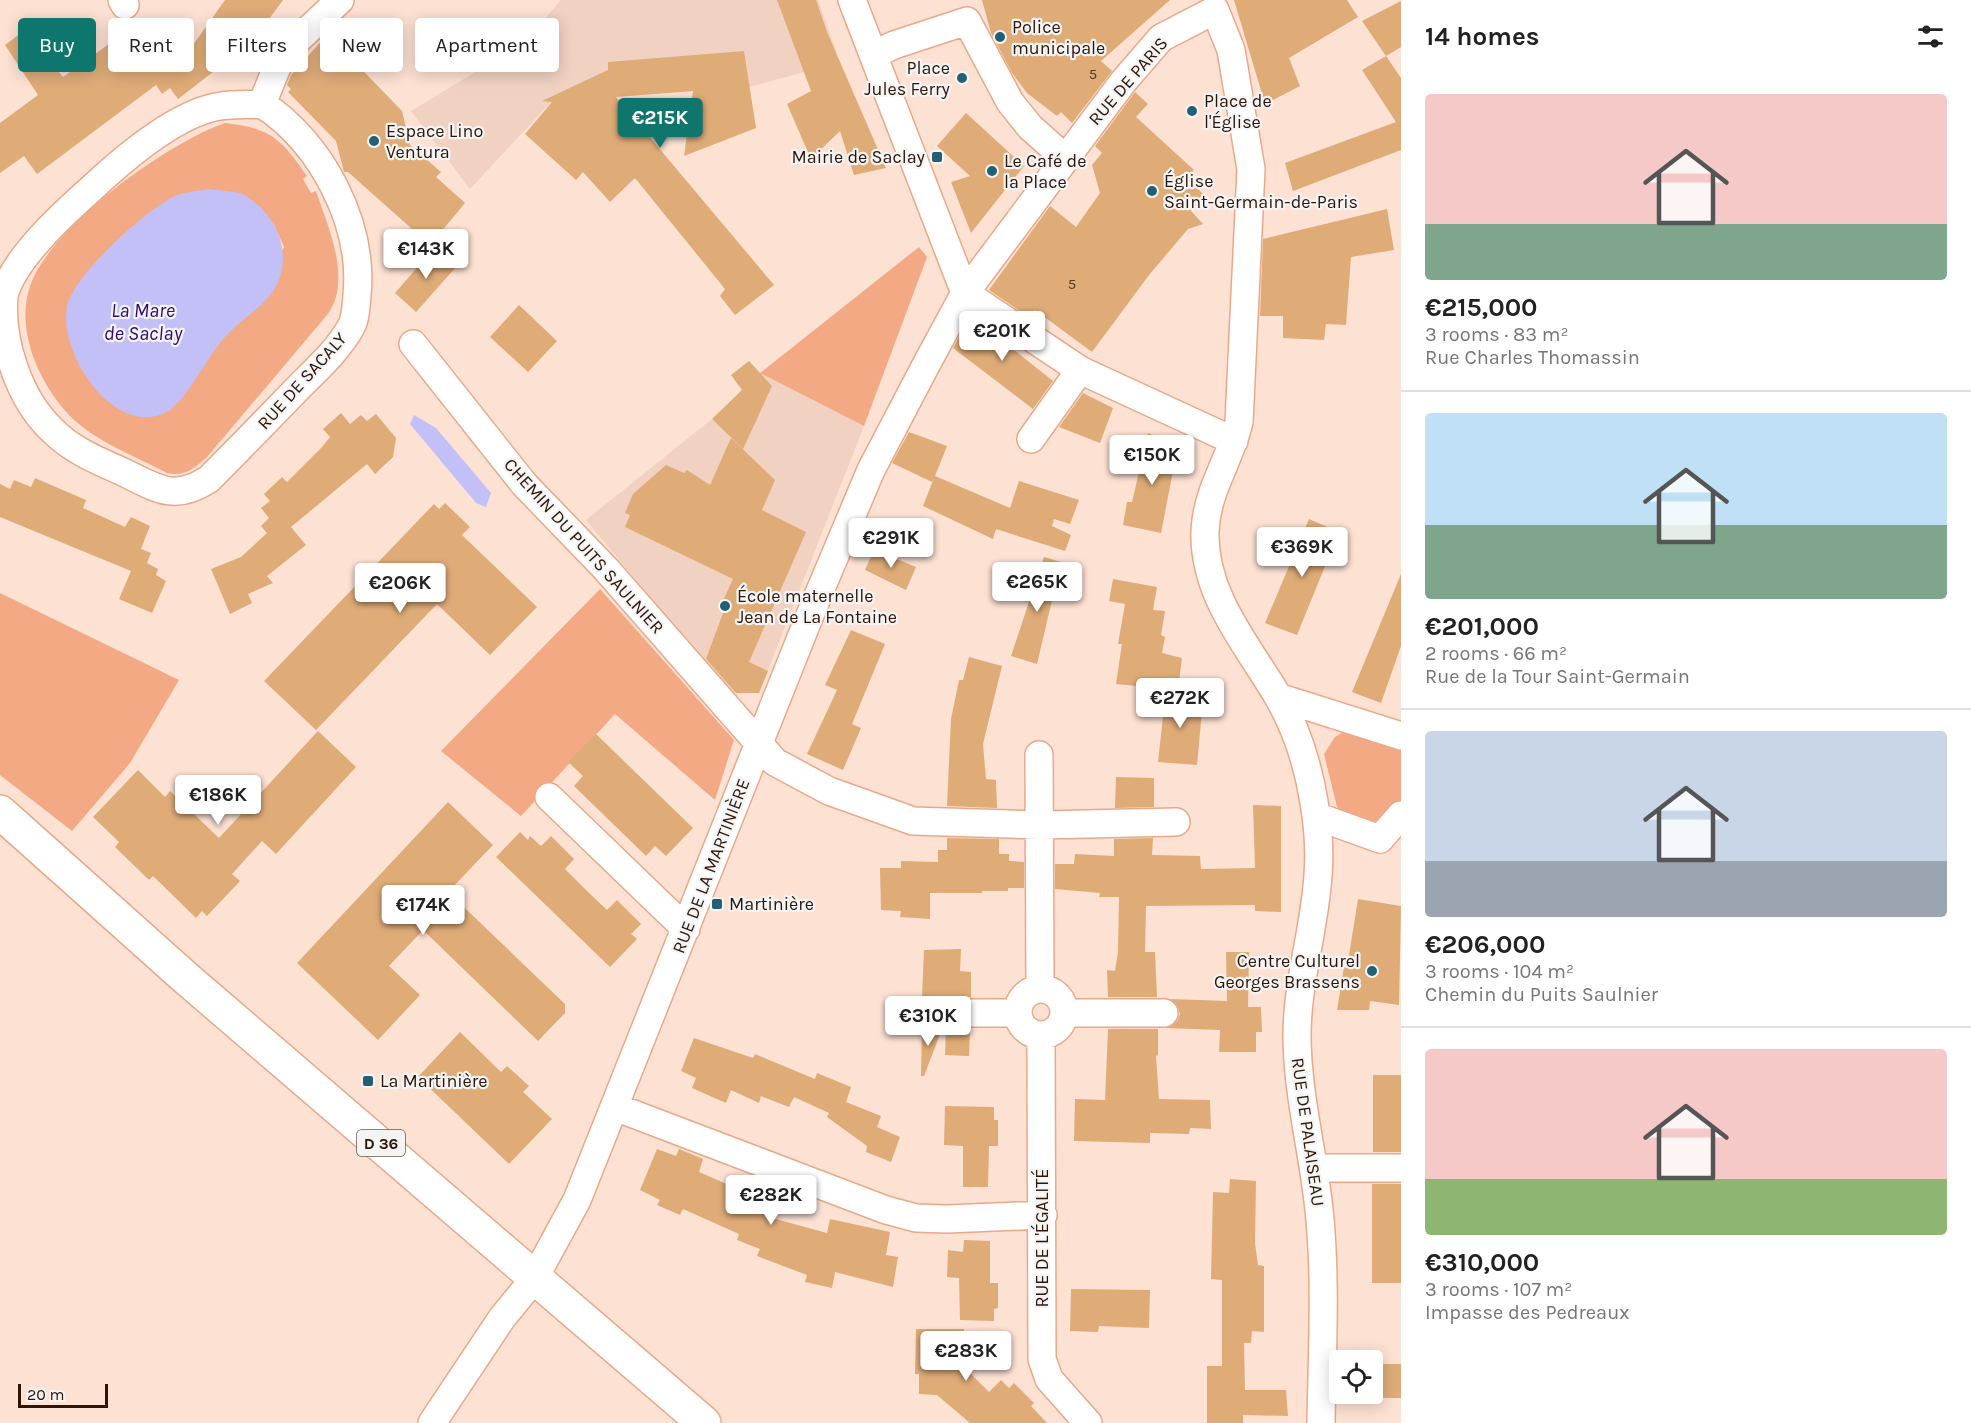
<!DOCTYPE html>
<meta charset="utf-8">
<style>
body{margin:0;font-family:Karla,sans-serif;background:#f2f2f2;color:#222;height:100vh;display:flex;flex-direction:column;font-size:22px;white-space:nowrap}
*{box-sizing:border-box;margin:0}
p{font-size:20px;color:#767676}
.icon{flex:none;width:33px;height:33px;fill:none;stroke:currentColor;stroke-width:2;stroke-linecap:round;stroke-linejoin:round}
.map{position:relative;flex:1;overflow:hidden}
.side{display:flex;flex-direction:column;background:#fff;width:570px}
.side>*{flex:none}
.guide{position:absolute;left:18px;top:18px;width:570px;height:54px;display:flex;gap:12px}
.controls{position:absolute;left:1329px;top:1350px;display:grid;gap:12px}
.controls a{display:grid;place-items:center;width:54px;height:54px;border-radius:6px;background:#fff;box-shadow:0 3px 15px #0003;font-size:30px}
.scale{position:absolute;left:18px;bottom:15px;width:90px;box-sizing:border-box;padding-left:6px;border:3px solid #2d1508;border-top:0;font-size:16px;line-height:21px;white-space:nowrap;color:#2d1508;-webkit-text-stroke:4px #f4f4f4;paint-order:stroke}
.price{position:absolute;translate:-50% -51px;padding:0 14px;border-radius:6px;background:#fff;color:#222;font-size:20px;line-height:39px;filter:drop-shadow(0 2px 3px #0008)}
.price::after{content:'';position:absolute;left:50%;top:36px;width:18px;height:14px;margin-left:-9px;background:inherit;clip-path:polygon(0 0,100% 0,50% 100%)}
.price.active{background:#0f766e;color:#fff}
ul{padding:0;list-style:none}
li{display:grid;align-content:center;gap:12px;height:318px;padding:0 24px}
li+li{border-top:2px solid #e0e0e0}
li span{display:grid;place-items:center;height:186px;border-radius:6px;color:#555}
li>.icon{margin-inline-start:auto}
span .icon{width:108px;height:108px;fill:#fffc;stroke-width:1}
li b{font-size:26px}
h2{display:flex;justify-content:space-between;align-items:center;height:72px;padding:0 24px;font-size:26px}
.pill{padding:0 21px;border-radius:6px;background:#fff;box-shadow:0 3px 15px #0003;font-size:21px;line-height:54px}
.pill.active{background:#0f766e;color:#fff}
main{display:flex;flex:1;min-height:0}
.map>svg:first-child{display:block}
</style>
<main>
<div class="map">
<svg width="1401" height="1423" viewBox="0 0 1401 1423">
<rect width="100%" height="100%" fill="#fde1d3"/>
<path fill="#f0d1c2" d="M 561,0 L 818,0 L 840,62 L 749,87 L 651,94 L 650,85 L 553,100 L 470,189 L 411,111 L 492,62 L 536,29 Z
M 760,373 L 864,426 L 759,693 L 730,693 L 586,520 L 712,419 Z"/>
<path fill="#f4a985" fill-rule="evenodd" d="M 225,123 C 271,128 281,139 307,176 L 303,179 L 311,193 L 316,191 C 328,227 353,281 327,315 L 207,457 C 194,469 184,477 167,473 C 135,456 94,441 69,415 C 39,383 15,330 30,286 C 51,226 167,143 225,123 ZM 260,207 L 274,225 L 284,247 L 242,319 L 223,338 L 169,411 L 67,307 L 82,279 L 98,260 Z
M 919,247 L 927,257 L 864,426 L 760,373 Z
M 600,589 L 734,740 L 715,800 L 615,714 L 521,816 L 441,751 Z
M 0,593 L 179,680 L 130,763 L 72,831 L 0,775 Z
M 1345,731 L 1401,750 L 1401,808 L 1380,830 L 1341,812 L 1337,807 L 1324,754 L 1335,737 Z"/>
<path fill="#c2c0f7" d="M 209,189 C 219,191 235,190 244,195 C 277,214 294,254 275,288 C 263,308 238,321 223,339 C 208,356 185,402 168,411 C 148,423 127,416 110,403 C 85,384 61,339 67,307 C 73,275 145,211 173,197 C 183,192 198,191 209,189 Z
M 414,415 L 436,428 L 491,493 L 486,507 L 476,503 L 410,424 Z"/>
<path fill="#dfac78" d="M 225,0 L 283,0 L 231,71 L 222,65 L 178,99 L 170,88 L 162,94 L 156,85 L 37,174 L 24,156 L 0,173 L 0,123 L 38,95 L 5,45 L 25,30 L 63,77 L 120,36 L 134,54 L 154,39 L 170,46 L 181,62 Z
M 777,0 L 816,0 L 827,32 L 886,168 L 854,175 L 840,131 L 811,159 L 787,104 L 811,91 Z
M 982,0 L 1170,0 L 1101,61 L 1112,71 L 1072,123 L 1061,112 L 1057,116 L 1027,93 L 1012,73 L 991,33 Z
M 1234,0 L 1347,0 L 1358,17 L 1289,58 L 1300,86 L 1265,104 Z
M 1401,1 L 1401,47 L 1386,56 L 1362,21 Z
M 325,37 L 338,51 L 342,49 L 402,111 L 410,145 L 441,172 L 436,177 L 465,203 L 430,245 L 348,172 L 344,172 L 336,141 L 288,92 L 291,89 L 287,85 L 291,75 Z
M 744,51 L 756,128 L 684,156 L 693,91 L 616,97 L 774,285 L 735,315 L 720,296 L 725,289 L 635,178 L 610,202 L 583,172 L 576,180 L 525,134 L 552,102 L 542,101 L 608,70 L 608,62 Z
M 1386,56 L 1401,78 L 1401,150 L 1293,191 L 1285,163 L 1396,122 L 1362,70 Z
M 1135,92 L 1148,104 L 1136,117 L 1194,170 L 1187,178 L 1205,196 L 1191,211 L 1203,224 L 1188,229 L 1149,275 L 1092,352 L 1035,310 L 1030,318 L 989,290 L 1050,206 L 1076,227 L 1100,193 L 1092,165 L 1102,153 L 1095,146 Z
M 966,113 L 1024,166 L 971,233 L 951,182 L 970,176 L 937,146 Z
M 1387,209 L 1394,250 L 1351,257 L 1346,325 L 1326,324 L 1324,340 L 1283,338 L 1283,316 L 1260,316 L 1263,239 Z
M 435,247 L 456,267 L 416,312 L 395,293 Z
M 519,305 L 557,341 L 528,372 L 490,337 Z
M 971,316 L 1012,343 L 1009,346 L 1053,381 L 1033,409 L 953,348 Z
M 749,361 L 772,386 L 743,449 L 712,419 L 742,390 L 731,375 Z
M 1083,393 L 1113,408 L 1100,443 L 1059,427 Z
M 341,413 L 350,424 L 361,415 L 367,421 L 376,414 L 396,438 L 393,457 L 375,474 L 367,464 L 291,527 L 306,545 L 267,576 L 273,583 L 248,594 L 252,603 L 230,614 L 211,569 L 241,557 L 267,533 L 261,526 L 269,518 L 261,508 L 270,501 L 264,494 L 282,477 L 287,482 L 322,447 L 330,437 L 323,429 Z
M 909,432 L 947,446 L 935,476 L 1010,508 L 1019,481 L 1079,500 L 1070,524 L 1054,519 L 1052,526 L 1071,535 L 1065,551 L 996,529 L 993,539 L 923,506 L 934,478 L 932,482 L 892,463 Z
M 1148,433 L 1166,441 L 1179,440 L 1161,533 L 1123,525 L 1127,502 L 1132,502 Z
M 731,438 L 775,480 L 762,510 L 806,532 L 749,662 L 768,671 L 759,693 L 736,693 L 706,659 L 726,605 L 722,603 L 733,579 L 625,527 L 630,515 L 625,513 L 633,494 L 666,465 L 684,473 L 687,470 L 710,485 Z
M 35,478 L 86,500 L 83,508 L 125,527 L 131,517 L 150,526 L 141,549 L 151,553 L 147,563 L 158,569 L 156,575 L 166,581 L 152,613 L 119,599 L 131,571 L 0,517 L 0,484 L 10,489 L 14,480 L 31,487 Z
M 445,503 L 470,527 L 462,535 L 537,607 L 490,655 L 437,604 L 316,730 L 264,681 L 434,504 L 439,509 Z
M 1309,519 L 1339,532 L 1297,635 L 1265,623 Z
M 874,550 L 916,567 L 906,590 L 865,570 Z
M 1044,557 L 1061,562 L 1037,664 L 1011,656 Z
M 1401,574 L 1401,646 L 1381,703 L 1352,692 Z
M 1113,579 L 1157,587 L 1153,610 L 1165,611 L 1161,635 L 1165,637 L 1162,653 L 1182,658 L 1178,690 L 1116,684 L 1122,644 L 1118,644 L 1125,604 L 1109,601 Z
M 851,630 L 885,644 L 852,724 L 861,728 L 843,770 L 807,754 L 837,690 L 825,685 Z
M 969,657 L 1002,666 L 983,744 L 986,779 L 996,780 L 997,808 L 947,806 L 951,719 L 959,680 L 963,680 Z
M 1166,689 L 1193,691 L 1191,709 L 1202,711 L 1197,765 L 1158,762 Z
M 318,731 L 356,767 L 276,854 L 262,841 L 232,874 L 240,881 L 207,916 L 202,911 L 196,918 L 153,876 L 149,880 L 115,847 L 119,842 L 93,817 L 138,770 L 165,797 L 170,791 L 219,838 Z
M 596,734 L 693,828 L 666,856 L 655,846 L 646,856 L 574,786 L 583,776 L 568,762 Z
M 1116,777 L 1154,778 L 1154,807 L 1115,808 Z
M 448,802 L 493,845 L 448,892 L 565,1004 L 565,1013 L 538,1041 L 423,930 L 389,966 L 420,995 L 378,1040 L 297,963 Z
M 1253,805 L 1281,806 L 1281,912 L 1255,911 L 1255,905 L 1146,906 L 1145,952 L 1155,952 L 1157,997 L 1108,997 L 1107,970 L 1115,971 L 1118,952 L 1119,897 L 1099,897 L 1100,893 L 1055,889 L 1055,864 L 1074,864 L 1075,854 L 1114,856 L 1114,839 L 1153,838 L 1152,855 L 1200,856 L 1201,869 L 1255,868 Z
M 520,832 L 528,840 L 530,836 L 541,846 L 551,836 L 574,859 L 565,869 L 588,892 L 607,910 L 617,900 L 641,924 L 631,934 L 637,939 L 610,967 L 496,857 Z
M 947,838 L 999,839 L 999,854 L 1009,854 L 1009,861 L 1024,862 L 1024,888 L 1008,888 L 1008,891 L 982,891 L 982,893 L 930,893 L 930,919 L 900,917 L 901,911 L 881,910 L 880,868 L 901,868 L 901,861 L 938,862 L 938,850 L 947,850 Z
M 1358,899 L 1401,906 L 1399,1005 L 1370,1001 L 1369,1010 L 1337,1010 L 1344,967 L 1347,968 Z
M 961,949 L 960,971 L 971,972 L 971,997 L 922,997 L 924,950 Z
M 1226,952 L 1249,952 L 1248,1007 L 1261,1007 L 1262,1032 L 1256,1032 L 1256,1052 L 1219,1052 L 1220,1030 L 1165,1028 L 1177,1021 L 1180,1014 L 1177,1005 L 1170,999 L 1227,1001 Z
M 922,1029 L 942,1029 L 924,1076 L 921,1076 Z
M 946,1029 L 970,1029 L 969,1056 L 945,1055 Z
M 1108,1029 L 1158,1029 L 1158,1055 L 1156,1056 L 1159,1099 L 1210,1100 L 1211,1129 L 1190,1128 L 1189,1134 L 1150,1133 L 1150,1143 L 1074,1141 L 1075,1099 L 1105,1100 Z
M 460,1032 L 501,1072 L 507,1066 L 516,1074 L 529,1086 L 523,1092 L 552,1119 L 509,1164 L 418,1077 Z
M 694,1038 L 753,1058 L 755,1054 L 815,1079 L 817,1073 L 851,1087 L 846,1102 L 881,1116 L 877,1127 L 900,1137 L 891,1162 L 866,1152 L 867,1146 L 827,1117 L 829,1113 L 794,1097 L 789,1107 L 761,1096 L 759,1103 L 731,1090 L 726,1103 L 692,1088 L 696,1078 L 681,1071 Z
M 1373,1075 L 1401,1075 L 1401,1152 L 1373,1152 Z
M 945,1106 L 994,1107 L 994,1120 L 998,1120 L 998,1146 L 989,1146 L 988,1187 L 963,1187 L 963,1146 L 944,1145 Z
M 657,1149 L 676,1156 L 679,1149 L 703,1159 L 699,1172 L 743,1191 L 739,1201 L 773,1215 L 772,1218 L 827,1233 L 830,1219 L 890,1232 L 886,1255 L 898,1257 L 893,1287 L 835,1272 L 832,1288 L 805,1282 L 807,1275 L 757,1256 L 760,1249 L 737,1240 L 739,1234 L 683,1209 L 680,1215 L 657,1205 L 660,1200 L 640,1190 Z
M 1230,1179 L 1256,1181 L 1255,1243 L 1258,1265 L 1264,1266 L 1264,1332 L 1252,1331 L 1251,1343 L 1244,1343 L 1245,1390 L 1286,1390 L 1288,1416 L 1243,1415 L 1243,1423 L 1207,1423 L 1207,1366 L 1222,1366 L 1222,1280 L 1211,1279 L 1213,1192 L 1229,1193 Z
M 1372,1184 L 1401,1184 L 1401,1283 L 1372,1283 Z
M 964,1240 L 990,1241 L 990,1283 L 998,1283 L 998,1308 L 994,1309 L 994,1321 L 960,1320 L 959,1278 L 947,1277 L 948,1250 L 963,1252 Z
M 1071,1289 L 1150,1290 L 1149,1328 L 1099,1326 L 1098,1332 L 1070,1331 Z
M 916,1329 L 964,1329 L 963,1366 L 989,1392 L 1001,1380 L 1009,1388 L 1014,1383 L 1034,1403 L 1031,1406 L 1047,1423 L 970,1423 L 937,1395 L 919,1394 L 919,1374 L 915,1374 Z
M 1372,1364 L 1401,1364 L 1401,1398 L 1372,1398 Z"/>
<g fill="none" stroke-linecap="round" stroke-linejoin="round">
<g stroke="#eba888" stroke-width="30">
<path id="street" d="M 122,0 L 125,5
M 852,0 L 965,293
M 1215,10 L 1231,50 L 1251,169 L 1239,422 C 1230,461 1207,489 1205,531 C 1203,594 1246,643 1277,695 C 1296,727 1308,765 1314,802 C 1318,826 1320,851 1318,875 C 1315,928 1297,981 1297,1035 C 1297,1097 1315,1158 1320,1220 C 1326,1287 1322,1356 1321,1423
M 873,55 L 894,45 L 967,21 L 1010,102 L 1030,127 L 1065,158
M 262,104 C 322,143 364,224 357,295 C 356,305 356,318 351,327 C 338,350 317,369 298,388 C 268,419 239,449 209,479 C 173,503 155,487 121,471 C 96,460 70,449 51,429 C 19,398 0,341 4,296 C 12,260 64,213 92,188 C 123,159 178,112 221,106 C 235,104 249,105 262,104 Z
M 262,104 L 277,67 L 292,45 L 340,0
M 965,293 L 1080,370 L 1234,441
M 413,344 L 524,484 L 606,569 L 775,762 L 829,791 L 913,821 L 1040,825 L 1176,822
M 1031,439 L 1080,370
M 1278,697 L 1401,736
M 1039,755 L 1040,989
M 549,797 L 686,929
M 1316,816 L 1380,839 L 1401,815
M1018 1012a23 23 0 1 1 46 0a23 23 0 1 1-46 0Z
M 916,1013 L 1018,1013
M 1065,1013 L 1164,1013
M 1041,1036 L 1042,1359 L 1049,1379 L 1088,1423
M 615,1107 L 886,1210 L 916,1218 L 947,1219 L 1043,1215
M 1314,1168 L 1401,1168
M 432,1423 L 502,1318 L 534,1279 L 577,1200 L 812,610 L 871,470 L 926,365 L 965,293 L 1123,82 L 1161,38 L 1215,10"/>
</g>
<g stroke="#eba888" stroke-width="36">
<path id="primary" d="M 0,812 L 187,979 L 704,1423"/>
</g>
<use href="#street" stroke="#fff" stroke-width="27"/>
<use href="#primary" stroke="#fff" stroke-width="33"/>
</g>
<g fill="#226076" stroke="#f4f4f4" stroke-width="2">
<circle cx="1000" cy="37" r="6"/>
<circle cx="962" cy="78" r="6"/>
<circle cx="1192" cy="111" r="6"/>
<circle cx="374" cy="141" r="6"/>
<rect x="931" y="151" width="12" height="12" rx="3"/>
<circle cx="992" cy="171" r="6"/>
<circle cx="1152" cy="191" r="6"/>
<circle cx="725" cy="606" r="6"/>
<rect x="711" y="898" width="12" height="12" rx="3"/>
<circle cx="1372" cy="971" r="6"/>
<rect x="362" y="1075" width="12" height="12" rx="3"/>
</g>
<g text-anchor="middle" stroke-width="4.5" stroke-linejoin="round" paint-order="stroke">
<g font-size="15" fill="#5a3b24">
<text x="1093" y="79">5</text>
<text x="1072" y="289">5</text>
</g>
<rect fill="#f4f4f4" stroke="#69584f" stroke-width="1.5" x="357" y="1130" width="48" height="26" rx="4.5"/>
<g font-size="16" font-weight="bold" fill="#2d1508">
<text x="381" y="1149">D 36</text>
</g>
<g font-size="18" fill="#2d1508" stroke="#f4f4f4" text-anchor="start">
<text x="1012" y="33">Police<tspan x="1012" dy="21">municipale</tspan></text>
<text x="950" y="74" text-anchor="end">Place<tspan x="950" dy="21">Jules Ferry</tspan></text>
<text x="1204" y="107">Place de<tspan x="1204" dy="21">l'Église</tspan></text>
<text x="386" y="137">Espace Lino<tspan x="386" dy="21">Ventura</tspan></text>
<text x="925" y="163" text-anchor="end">Mairie de Saclay</text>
<text x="1004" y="167">Le Café de<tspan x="1004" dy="21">la Place</tspan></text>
<text x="1164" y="187">Église<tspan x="1164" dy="21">Saint-Germain-de-Paris</tspan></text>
<text x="737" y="602">École maternelle<tspan x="737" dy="21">Jean de La Fontaine</tspan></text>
<text x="729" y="910">Martinière</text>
<text x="1360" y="967" text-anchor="end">Centre Culturel<tspan x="1360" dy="21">Georges Brassens</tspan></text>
<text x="380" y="1087">La Martinière</text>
</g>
<g font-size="18" fill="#2d1508" stroke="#f4f4f4">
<text transform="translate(1128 81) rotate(-49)" y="6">RUE DE PARIS</text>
<text transform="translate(302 381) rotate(-48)" y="6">RUE DE SACALY</text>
<text transform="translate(584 546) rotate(48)" y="6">CHEMIN DU PUITS SAULNIER</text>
<text transform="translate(711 866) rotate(-69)" y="6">RUE DE LA MARTINIÈRE</text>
<text transform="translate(1308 1132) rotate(82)" y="6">RUE DE PALAISEAU</text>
<text transform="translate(1042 1238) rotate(-90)" y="6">RUE DE L'ÉGALITÉ</text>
</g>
<g font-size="20" font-style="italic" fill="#2e0c75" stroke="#f4f4f4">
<text x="143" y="317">La Mare<tspan x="143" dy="23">de Saclay</tspan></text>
</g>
</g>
</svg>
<div class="controls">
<a><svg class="icon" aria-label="locate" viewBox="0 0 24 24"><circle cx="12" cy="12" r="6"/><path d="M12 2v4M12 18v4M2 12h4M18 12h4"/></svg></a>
</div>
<div class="scale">20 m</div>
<b class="price active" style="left:660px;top:149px">€215K</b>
<b class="price" style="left:426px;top:280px">€143K</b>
<b class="price" style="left:1002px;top:362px">€201K</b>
<b class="price" style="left:1152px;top:486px">€150K</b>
<b class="price" style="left:891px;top:569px">€291K</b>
<b class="price" style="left:1302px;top:578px">€369K</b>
<b class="price" style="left:1037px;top:613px">€265K</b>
<b class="price" style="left:400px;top:614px">€206K</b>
<b class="price" style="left:1180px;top:729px">€272K</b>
<b class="price" style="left:218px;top:826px">€186K</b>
<b class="price" style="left:423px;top:936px">€174K</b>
<b class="price" style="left:928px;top:1047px">€310K</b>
<b class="price" style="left:771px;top:1226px">€282K</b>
<b class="price" style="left:966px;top:1382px">€283K</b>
<div class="guide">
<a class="pill active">Buy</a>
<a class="pill">Rent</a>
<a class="pill">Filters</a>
<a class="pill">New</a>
<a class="pill">Apartment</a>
</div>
</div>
<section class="side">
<h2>14 homes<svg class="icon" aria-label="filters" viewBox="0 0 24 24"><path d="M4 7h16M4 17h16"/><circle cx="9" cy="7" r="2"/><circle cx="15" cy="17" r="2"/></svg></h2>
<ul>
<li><span style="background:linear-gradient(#f6c9c9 70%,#7fa58c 0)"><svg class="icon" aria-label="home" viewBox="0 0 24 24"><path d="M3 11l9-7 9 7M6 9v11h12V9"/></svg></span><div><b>€215,000</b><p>3 rooms · 83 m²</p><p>Rue Charles Thomassin</p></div></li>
<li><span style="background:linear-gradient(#bfe0f5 60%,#7fa58c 0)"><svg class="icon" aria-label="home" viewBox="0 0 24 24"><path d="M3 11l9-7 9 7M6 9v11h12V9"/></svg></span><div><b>€201,000</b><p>2 rooms · 66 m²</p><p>Rue de la Tour Saint-Germain</p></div></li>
<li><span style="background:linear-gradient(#c9d6e8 70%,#9aa5b1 0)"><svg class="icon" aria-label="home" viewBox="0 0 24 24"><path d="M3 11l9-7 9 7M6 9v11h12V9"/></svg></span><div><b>€206,000</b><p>3 rooms · 104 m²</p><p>Chemin du Puits Saulnier</p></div></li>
<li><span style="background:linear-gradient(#f6c9c9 70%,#8fb573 0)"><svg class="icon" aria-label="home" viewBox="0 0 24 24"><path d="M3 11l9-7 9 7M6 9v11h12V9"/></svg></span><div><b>€310,000</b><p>3 rooms · 107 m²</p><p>Impasse des Pedreaux</p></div></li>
</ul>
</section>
</main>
